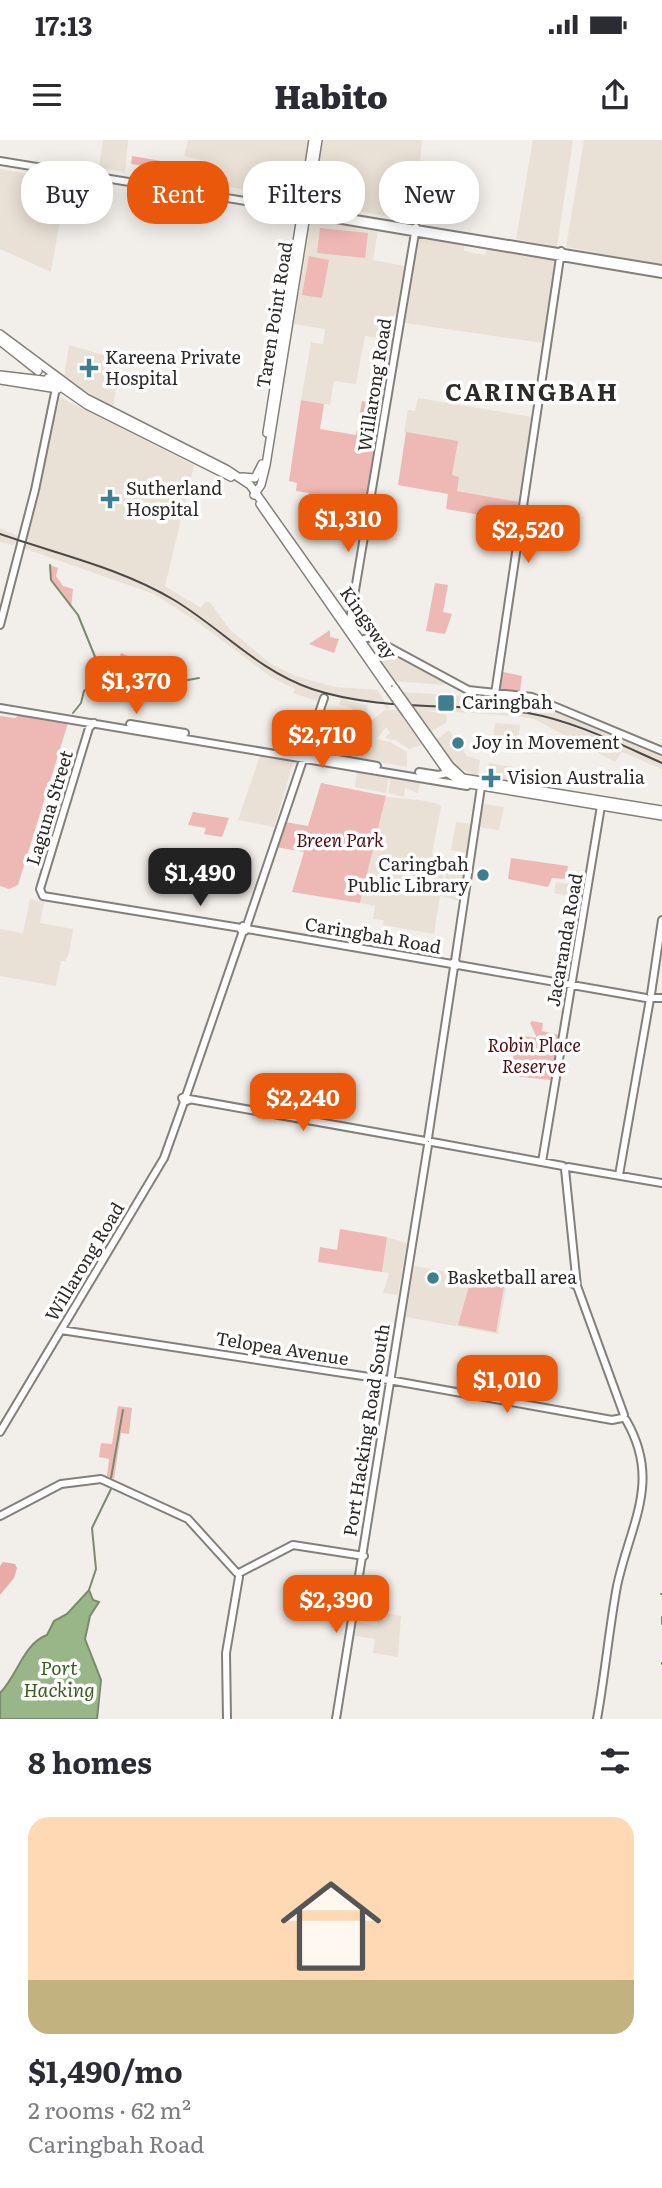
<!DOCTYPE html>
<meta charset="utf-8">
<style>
body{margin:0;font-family:Literata,serif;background:#f2f2f3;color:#2b2b33;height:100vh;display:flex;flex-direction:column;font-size:26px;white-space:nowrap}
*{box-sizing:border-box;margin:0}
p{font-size:23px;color:#7c7c81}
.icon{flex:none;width:38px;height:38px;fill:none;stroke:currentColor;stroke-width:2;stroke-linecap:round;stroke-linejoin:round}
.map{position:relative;height:1579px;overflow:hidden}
.details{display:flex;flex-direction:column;background:#fff;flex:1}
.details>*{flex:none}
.banner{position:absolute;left:21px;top:21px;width:621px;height:63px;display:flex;gap:14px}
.price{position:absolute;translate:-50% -60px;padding:0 16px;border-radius:14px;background:#ea580c;color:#fff;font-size:23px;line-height:46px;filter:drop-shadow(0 2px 4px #0008)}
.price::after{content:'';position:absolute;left:50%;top:42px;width:21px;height:16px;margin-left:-10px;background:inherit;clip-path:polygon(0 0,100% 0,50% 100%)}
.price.selected{background:#222;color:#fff}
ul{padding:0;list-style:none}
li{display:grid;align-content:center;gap:14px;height:371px;padding:0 28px}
li span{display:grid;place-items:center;height:217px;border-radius:21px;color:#555}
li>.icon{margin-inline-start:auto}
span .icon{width:126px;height:126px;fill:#fffc;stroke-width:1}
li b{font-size:30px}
h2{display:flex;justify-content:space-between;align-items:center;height:84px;padding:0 28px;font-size:30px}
.chip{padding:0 24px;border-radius:28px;background:#fff;box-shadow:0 4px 18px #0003;font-size:24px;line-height:63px}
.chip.selected{background:#ea580c;color:#fff}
.status{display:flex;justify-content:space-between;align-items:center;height:49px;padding:0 35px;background:#fff;direction:ltr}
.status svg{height:19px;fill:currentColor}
header{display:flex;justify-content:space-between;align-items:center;height:91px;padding:0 28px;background:#fff;font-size:32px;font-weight:800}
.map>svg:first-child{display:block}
</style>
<div class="status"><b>17:13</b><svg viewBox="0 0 49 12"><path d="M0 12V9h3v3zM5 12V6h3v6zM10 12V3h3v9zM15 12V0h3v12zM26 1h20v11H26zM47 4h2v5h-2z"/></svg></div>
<header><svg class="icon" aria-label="menu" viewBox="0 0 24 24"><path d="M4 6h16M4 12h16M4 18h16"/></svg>Habito<svg class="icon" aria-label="share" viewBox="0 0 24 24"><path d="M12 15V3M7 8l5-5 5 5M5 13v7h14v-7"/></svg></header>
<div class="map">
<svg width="662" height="1579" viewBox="0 0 662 1579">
<rect width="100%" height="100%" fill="#f2eee9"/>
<path fill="#e9e1d5" d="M 103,0 L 128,0 L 125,33 L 99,27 Z
M 188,0 L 309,0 L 299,55 L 295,60 L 281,61 L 265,53 L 223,46 L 217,51 L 198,47 L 202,20 L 184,16 Z
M 323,0 L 422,0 L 414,82 L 315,62 L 314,48 Z
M 533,0 L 573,0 L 557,107 L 516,99 Z
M 584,0 L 662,0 L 662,125 L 566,107 Z
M 0,29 L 67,41 L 51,132 L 0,109 Z
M 311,80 L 378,91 L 373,120 L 405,126 L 397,172 L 391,178 L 388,189 L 392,200 L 365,196 L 356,244 L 334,241 L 330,265 L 301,260 L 311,202 L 323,204 L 325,189 L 294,184 Z
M 419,98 L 464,105 L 464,111 L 485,115 L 487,109 L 555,120 L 543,203 L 405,183 Z
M 69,205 L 114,218 L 109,247 L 116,248 L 113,268 L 64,238 Z
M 60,257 L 194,325 L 165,446 L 201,468 L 205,462 L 210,462 L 230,490 L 271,524 L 296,536 L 335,547 L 377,550 L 390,569 L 386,569 L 384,564 L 344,560 L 368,565 L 367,572 L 372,580 L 385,570 L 398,570 L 422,605 L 409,609 L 394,599 L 391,600 L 385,597 L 390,593 L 386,587 L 377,599 L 390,602 L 407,612 L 407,627 L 360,619 L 362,607 L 345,605 L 351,590 L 348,588 L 352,568 L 339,565 L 341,558 L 320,554 L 317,561 L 293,553 L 295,549 L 271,537 L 199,483 L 154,454 L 23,408 L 23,403 L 17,401 L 13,405 L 0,402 L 0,388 L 23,398 L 26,393 Z
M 418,258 L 532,277 L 519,362 L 456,351 L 452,336 L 457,301 L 404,292 L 408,270 L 415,271 Z
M 389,514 L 445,543 L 444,545 L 395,541 L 380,520 Z
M 402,552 L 526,560 L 662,616 L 662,629 L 622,612 L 615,622 L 534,579 L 517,576 L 423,570 L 447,575 L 446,583 L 430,592 Z
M 495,583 L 520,585 L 518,600 L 514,599 L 511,605 L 493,602 Z
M 449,590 L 467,616 L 480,620 L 478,636 L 456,627 L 436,600 Z
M 260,616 L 294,621 L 274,687 L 238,680 Z
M 489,623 L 551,633 L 548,648 L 487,639 Z
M 357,631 L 389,636 L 386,653 L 355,647 Z
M 391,637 L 420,641 L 418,653 L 405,648 L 404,657 L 388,653 Z
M 386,657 L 420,660 L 439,664 L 441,667 L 432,714 L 446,717 L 442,747 L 446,748 L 447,742 L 460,744 L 459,750 L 462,749 L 460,761 L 440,756 L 434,794 L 383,785 L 384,780 L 373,779 L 375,766 L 360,763 Z
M 484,664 L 504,667 L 499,690 L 479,687 Z
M 456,682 L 473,684 L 467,713 L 451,710 Z
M 449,717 L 466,720 L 463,743 L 445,740 Z
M 556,742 L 585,746 L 583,759 L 554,753 Z
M 30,759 L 44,762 L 40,783 L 73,789 L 69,813 L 65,821 L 61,821 L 56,846 L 0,836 L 0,789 L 23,793 Z
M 387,1097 L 407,1103 L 398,1155 L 383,1153 L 389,1133 L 382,1132 Z
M 414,1126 L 507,1143 L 498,1194 L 406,1177 Z
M 380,1472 L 401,1476 L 398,1517 L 373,1513 L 375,1499 L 355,1496 L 357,1482 L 377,1486 Z"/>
<path fill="#eeb8b4" d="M 132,16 L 179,24 L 176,38 L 144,32 L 145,26 L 131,24 Z
M 320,88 L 368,93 L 365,118 L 317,113 Z
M 309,116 L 329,120 L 322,158 L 302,155 Z
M 301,260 L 324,264 L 320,289 L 356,295 L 362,261 L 381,264 L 364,371 L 308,362 L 309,353 L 296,351 L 297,343 L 289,341 Z
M 406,292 L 458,301 L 452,335 L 459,337 L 457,351 L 519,362 L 516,381 L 446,369 L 448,354 L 398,345 Z
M 50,425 L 58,428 L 56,436 L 63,446 L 73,449 L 71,468 L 51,440 Z
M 435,443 L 448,445 L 443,472 L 452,474 L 445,494 L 426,491 Z
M 330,490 L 330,497 L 339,499 L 334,513 L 309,504 Z
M 121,513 L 177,537 L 175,543 L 140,529 L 115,531 Z
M 503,532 L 522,536 L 520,551 L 500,550 Z
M 21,574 L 68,583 L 18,745 L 9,749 L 0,746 L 0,576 L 15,578 Z
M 321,643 L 386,656 L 360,763 L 292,752 L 304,712 L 276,707 L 285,682 L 308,686 Z
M 193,672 L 229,678 L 222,697 L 204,694 L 206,688 L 188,685 Z
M 511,718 L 568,726 L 566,739 L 552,738 L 548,747 L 508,739 Z
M 532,881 L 543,883 L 542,891 L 559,895 L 551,940 L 503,935 L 504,929 L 511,929 L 517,895 L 537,898 L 530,883 Z
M 340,1089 L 387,1097 L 382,1132 L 318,1122 L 320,1107 L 337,1110 Z
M 471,1139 L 504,1146 L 496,1192 L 458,1185 Z
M 118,1266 L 132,1268 L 129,1294 L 121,1293 L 114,1339 L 107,1336 L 109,1319 L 99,1317 L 101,1303 L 112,1304 Z"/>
<path fill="#e9aba7" d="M 3,1422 L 15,1424 L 17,1428 L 14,1438 L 0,1455 L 0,1426 Z"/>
<path fill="#98b687" stroke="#788c6b" stroke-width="2" d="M 89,1450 L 93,1460 L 99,1462 L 90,1476 L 85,1499 L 101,1540 L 97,1579 L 0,1579 L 0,1553 C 17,1536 24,1503 47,1495 L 54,1481 L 67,1474 Z"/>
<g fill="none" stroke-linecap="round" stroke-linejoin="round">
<path stroke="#788c6b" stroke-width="2" d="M 50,425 L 51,440 L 78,475 L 102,534
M 188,540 L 199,538
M 73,573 L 81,563 L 84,551 L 108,532 L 140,529 L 175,543
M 111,1338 L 123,1270
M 89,1450 L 96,1429 L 92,1388 L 111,1349
M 661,1454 L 662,1454
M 662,1477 L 662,1484
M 662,1523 L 662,1524"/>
<g stroke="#83807b" stroke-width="10">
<path id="secondary" d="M 0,21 L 662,129
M 265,67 L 662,134
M 0,485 L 35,350 L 56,248
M 349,486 L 416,87
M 361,500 L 370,497 L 468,550 L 532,557 L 662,611
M 495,554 L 561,111
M 0,568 L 467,646
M 94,583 L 89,588 L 40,749 L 43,756 L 241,788
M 130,584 L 185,593
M 292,611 L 377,626
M 419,632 L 438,635 L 448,633
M 243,786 L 241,790 L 245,791 L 324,558
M 247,789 L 452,824
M 455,821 L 481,647
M 458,825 L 646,858
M 651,854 L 662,780
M 651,858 L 662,858
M 186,956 L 243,791
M 189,959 L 425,1001
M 428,998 L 454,827 L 458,825 L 455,821 L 452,824 L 454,827
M 432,1002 L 563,1026
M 542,1022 L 601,666
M 568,1027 L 662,1043
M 565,1029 L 577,1146 L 573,1144 L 575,1139
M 619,1035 L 650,859
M 577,1146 L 624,1275
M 61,1190 L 389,1240 L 612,1280 L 622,1278
M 0,1292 L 164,1018 L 184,962 L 182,958 L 186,956 L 189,960 L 184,962
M 0,1376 L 61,1344 L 101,1339 L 188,1379 L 237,1433
M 241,1432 L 293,1405 L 364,1416
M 227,1579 L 226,1513 L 239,1437
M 336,1579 L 428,1005
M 597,1579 C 605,1535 609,1489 617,1446 C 630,1384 662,1342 626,1280"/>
</g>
<g stroke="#83807b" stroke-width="10">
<path id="primary" d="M 312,57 L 314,65 L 329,73
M 271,64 L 289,63 L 302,56
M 0,194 L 86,258 L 226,329 L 250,345 L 395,549
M 0,201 L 38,231
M 0,235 L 51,241
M 48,238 L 87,265 L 231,337
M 0,240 L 58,249
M 267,293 L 313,0
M 242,337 L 255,338 L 262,324
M 254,355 L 261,345 L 266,325 L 318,0
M 260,364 L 388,548
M 410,570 L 450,626 L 463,638 L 662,670
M 406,573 L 448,633 L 463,643 L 662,676"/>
</g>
<use href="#secondary" stroke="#fff" stroke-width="6"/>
<use href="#primary" stroke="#fff" stroke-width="7"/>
<path stroke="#4b4947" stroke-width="2" d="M 0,394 C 57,414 121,428 174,460 C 221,488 258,531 312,549 C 381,572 456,562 528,573 C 574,581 619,604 662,623"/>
<g stroke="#83807b" stroke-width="10" stroke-linecap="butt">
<path id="primary-bridge" d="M 388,548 L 406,573
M 395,549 L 410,570"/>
</g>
<use href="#primary-bridge" stroke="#fff" stroke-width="7"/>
</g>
<g fill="#3d7f90" stroke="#fff" stroke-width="2.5">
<path d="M85.5 217.5h7v7h7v7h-7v7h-7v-7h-7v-7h7z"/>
<path d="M106.5 348.5h7v7h7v7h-7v7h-7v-7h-7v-7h7z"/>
<rect x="437" y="554" width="18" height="18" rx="3.5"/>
<circle cx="458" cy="603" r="7"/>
<path d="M487.5 627.5h7v7h7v7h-7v7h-7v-7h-7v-7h7z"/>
<circle cx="483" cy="735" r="7"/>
<circle cx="433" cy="1138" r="7"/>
</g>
<g text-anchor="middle" stroke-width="7" stroke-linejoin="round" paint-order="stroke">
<g font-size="18" fill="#2d2b29" stroke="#fff">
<text transform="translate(275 175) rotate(-81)" y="6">Taren Point Road</text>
<text transform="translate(375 245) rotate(-81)" y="6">Willarong Road</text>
<text transform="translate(368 483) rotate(55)" y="6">Kingsway</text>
<text transform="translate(50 668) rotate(-73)" y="6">Laguna Street</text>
<text transform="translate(373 796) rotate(10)" y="6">Caringbah Road</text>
<text transform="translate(565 800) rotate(-80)" y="6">Jacaranda Road</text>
<text transform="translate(85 1122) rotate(-59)" y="6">Willarong Road</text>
<text transform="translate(282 1209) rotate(9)" y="6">Telopea Avenue</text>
<text transform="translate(367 1290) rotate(-81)" y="6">Port Hacking Road South</text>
</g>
<g font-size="18" fill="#2d2b29" stroke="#fff" text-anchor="start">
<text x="105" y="224">Kareena Private<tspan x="105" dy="21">Hospital</tspan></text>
<text x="126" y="355">Sutherland<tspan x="126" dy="21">Hospital</tspan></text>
<text x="462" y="569">Caringbah</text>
<text x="472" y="609">Joy in Movement</text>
<text x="507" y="644">Vision Australia</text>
<text x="469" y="731" text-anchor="end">Caringbah<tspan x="469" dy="21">Public Library</tspan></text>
<text x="447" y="1144">Basketball area</text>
</g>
<g font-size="18" font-style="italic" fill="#530b10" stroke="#fff">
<text x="340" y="707">Breen Park</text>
<text x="534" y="912">Robin Place<tspan x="534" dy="21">Reserve</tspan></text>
</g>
<g font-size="19" font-style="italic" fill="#395e1e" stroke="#fff">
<text x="59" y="1535">Port<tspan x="59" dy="22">Hacking</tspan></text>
</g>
<g font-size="24" font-weight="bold" letter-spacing="2" fill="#2d2b29" stroke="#fff">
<text x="532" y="261">CARINGBAH</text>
</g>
</g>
</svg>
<b class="price" style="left:348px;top:414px">$1,310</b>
<b class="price" style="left:528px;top:425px">$2,520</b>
<b class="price" style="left:136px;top:576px">$1,370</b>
<b class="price" style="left:322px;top:630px">$2,710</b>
<b class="price selected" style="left:200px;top:768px">$1,490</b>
<b class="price" style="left:303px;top:993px">$2,240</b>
<b class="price" style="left:507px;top:1275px">$1,010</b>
<b class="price" style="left:336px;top:1495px">$2,390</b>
<div class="banner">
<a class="chip">Buy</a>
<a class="chip selected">Rent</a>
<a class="chip">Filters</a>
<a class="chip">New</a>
</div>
</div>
<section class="details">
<h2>8 homes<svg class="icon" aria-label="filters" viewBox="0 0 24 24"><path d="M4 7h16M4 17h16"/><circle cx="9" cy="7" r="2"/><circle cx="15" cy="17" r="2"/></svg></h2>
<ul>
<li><span style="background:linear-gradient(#ffd9b3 75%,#c2b280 0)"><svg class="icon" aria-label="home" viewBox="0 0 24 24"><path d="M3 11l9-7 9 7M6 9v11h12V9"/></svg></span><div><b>$1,490/mo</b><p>2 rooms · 62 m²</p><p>Caringbah Road</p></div></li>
</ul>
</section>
